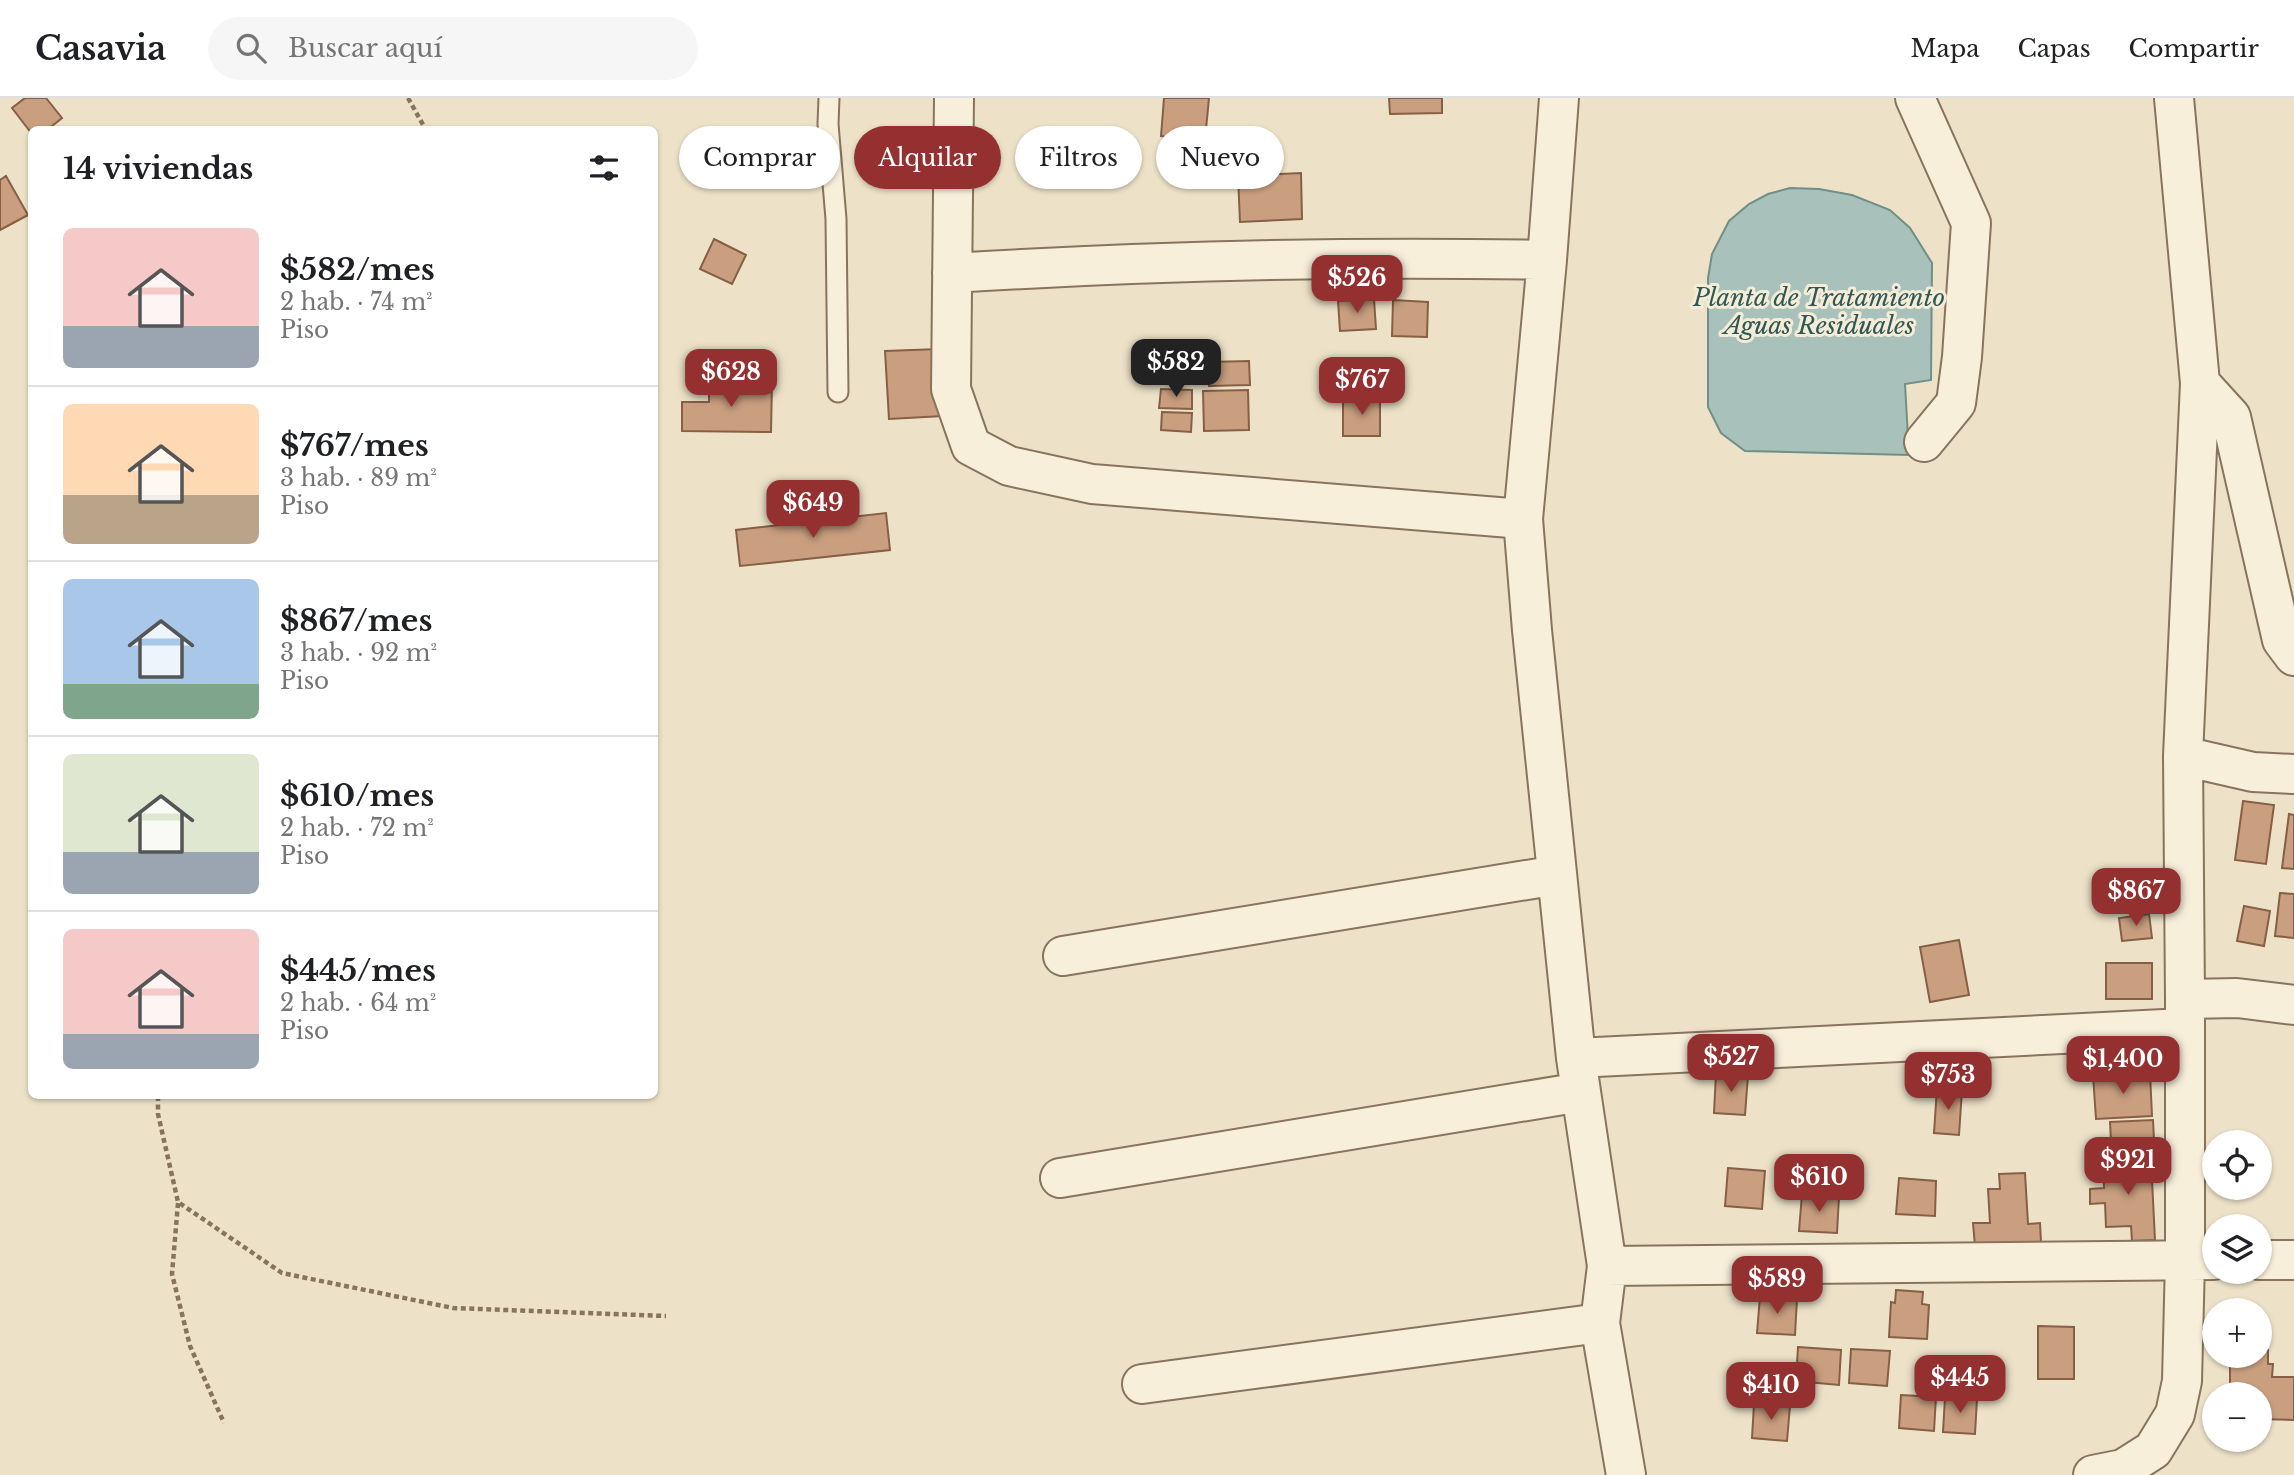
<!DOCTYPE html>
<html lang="es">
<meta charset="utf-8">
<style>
body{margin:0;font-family:"Libre Baskerville",serif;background:#f6f6f6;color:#202124;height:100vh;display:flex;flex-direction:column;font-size:26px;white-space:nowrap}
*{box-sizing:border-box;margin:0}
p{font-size:23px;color:#757577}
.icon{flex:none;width:38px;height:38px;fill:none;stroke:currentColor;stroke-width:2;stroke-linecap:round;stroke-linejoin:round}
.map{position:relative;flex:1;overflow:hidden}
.side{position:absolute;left:28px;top:28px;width:630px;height:973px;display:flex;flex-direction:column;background:#fff;border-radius:10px;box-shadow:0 2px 5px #0004}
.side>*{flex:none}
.banner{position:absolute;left:679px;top:28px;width:665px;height:63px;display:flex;gap:14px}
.controls{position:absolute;left:2202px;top:1032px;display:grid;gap:14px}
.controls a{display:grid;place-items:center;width:70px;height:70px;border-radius:50%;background:#fff;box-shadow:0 2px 5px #0004;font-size:35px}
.price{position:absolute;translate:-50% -60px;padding:0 16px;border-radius:14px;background:#943030;color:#fff;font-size:23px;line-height:46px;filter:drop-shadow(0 2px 4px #0008)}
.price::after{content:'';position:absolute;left:50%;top:42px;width:21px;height:16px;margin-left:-10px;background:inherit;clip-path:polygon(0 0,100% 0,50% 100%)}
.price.active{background:#222;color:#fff}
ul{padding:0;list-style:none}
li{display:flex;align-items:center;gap:21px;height:175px;padding:0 35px}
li+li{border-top:2px solid #e0e0e0}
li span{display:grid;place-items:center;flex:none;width:196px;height:140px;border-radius:10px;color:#555}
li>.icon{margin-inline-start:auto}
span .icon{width:84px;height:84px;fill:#fffc;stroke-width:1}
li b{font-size:30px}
h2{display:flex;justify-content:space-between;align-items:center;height:84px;padding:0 35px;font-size:30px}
.tag{padding:0 24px;border-radius:32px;background:#fff;box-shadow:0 2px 5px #0004;font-size:24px;line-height:63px}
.tag.active{background:#943030;color:#fff}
header{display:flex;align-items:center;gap:42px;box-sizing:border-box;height:98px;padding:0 35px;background:#fff;border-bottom:2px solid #e0e0e0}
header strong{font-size:33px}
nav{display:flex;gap:38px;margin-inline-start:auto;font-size:24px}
.search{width:490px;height:63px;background:#f6f6f6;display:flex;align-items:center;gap:18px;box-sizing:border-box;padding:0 24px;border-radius:38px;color:#757577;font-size:26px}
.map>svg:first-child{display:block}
</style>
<header>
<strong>Casavia</strong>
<div class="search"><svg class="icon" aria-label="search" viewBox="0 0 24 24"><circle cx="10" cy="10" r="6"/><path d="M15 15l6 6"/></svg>Buscar aquí</div>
<nav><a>Mapa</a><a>Capas</a><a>Compartir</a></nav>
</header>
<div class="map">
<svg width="2294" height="1377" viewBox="0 0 2294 1377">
<rect width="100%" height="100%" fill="#ede2c8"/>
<path fill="#a8c1ba" stroke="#6f8f87" stroke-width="2" d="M 1790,90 L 1819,91 L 1852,97 L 1890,112 L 1910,130 L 1932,165 L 1931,282 L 1905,286 L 1909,357 L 1745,353 L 1721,335 L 1708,309 L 1708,180 L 1712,156 L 1729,123 L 1749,106 L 1768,96 Z"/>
<path fill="#c99f7f" stroke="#865f44" stroke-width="2" d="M 25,0 L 46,0 L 62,20 L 47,32 L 32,32 L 32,36 L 12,10 Z
M 1164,0 L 1209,0 L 1205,42 L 1161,38 Z
M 1389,0 L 1442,0 L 1442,15 L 1390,16 Z
M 1301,75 L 1302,121 L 1240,124 L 1238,78 Z
M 6,78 L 28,117 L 0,132 L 0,82 Z
M 714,141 L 746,157 L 732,186 L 700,171 Z
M 1374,201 L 1376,231 L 1340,233 L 1338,203 Z
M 1393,202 L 1428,204 L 1427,239 L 1392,238 Z
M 939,251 L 943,318 L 889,321 L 885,253 Z
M 1249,263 L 1250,287 L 1209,288 L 1208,264 Z
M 709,283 L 772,284 L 771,334 L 682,333 L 682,304 L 709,304 Z
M 1161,291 L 1192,292 L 1192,311 L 1159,310 Z
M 1248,292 L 1249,332 L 1204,333 L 1203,293 Z
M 1343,300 L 1380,300 L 1380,338 L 1343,338 Z
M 1162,314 L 1192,315 L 1191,334 L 1161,332 Z
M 886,415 L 890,452 L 740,468 L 736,432 Z
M 2243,703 L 2274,707 L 2266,766 L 2235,762 Z
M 2289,716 L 2294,717 L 2294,771 L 2282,770 Z
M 2280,795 L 2294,796 L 2294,840 L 2275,838 Z
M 2244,808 L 2270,813 L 2264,848 L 2237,843 Z
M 2149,816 L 2152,840 L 2122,843 L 2119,820 Z
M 1959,842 L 1969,897 L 1930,904 L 1920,849 Z
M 2106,865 L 2152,865 L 2152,901 L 2106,901 Z
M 1716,975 L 1748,977 L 1745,1017 L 1714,1015 Z
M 2150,975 L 2152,1018 L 2096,1021 L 2093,977 Z
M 1937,990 L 1962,992 L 1959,1037 L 1934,1035 Z
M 2153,1022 L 2155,1061 L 2112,1063 L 2110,1024 Z
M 2151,1062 L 2155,1142 L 2132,1143 L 2131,1128 L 2106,1129 L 2105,1105 L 2090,1106 L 2090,1091 L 2104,1090 L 2103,1064 Z
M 1728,1070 L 1765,1073 L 1762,1111 L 1725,1108 Z
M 2025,1075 L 2028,1126 L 2040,1125 L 2041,1144 L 1975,1148 L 1973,1125 L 1990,1125 L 1988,1091 L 2000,1091 L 1999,1076 Z
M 1899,1080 L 1936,1083 L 1935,1118 L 1896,1116 Z
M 1802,1096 L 1839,1099 L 1837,1135 L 1799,1133 Z
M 1896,1192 L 1923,1194 L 1922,1206 L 1929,1207 L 1927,1241 L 1889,1239 L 1891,1204 L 1895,1205 Z
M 1760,1198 L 1797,1201 L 1795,1237 L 1757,1235 Z
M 2038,1228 L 2074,1229 L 2074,1281 L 2038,1281 Z
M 1798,1249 L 1841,1252 L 1839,1287 L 1796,1283 Z
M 1851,1251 L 1890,1253 L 1887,1288 L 1849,1285 Z
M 2259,1252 L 2268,1252 L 2268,1266 L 2273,1266 L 2272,1279 L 2294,1279 L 2294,1322 L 2259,1321 L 2259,1297 L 2230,1297 L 2230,1258 L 2259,1258 Z
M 1901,1297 L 1936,1299 L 1934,1333 L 1899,1330 Z
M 1945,1299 L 1977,1301 L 1975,1336 L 1943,1334 Z
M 1754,1306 L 1790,1308 L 1787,1343 L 1752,1340 Z"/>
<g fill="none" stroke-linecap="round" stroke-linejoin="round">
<g stroke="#88745d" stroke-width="23">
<path id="lane" d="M 829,0 L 828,26 L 836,121 L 838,294"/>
</g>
<g stroke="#88745d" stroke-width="42">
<path id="street" d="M 954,0 L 951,291 L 971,348 L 1009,368 L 1092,386 L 1523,421
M 1559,0 L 1547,162 L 1523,421 L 1532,532 L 1576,960 L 1607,1168 L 1600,1225 L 1626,1377
M 1915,0 L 1971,125 L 1962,259 L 1956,305 L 1924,344
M 952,175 C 1150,163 1349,158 1547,162
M 2200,285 L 2231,319 L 2282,542 L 2294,558
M 2183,658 L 2253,674 L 2294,676
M 1063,858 L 1557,777
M 2185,901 L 2237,900 L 2294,907
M 1576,960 L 2184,930
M 1060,1080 L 1581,994
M 2259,1162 L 2294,1162
M 1607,1168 L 2214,1162
M 1142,1286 L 1600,1225
M 2093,1377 L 2123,1371 L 2153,1352 L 2175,1316 L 2182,1283 L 2185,1162 L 2185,901 L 2183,658 L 2200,285 L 2174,0"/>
</g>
<path stroke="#88745d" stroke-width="4.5" stroke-dasharray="5 3.5" stroke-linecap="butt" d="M 408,0 L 426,32
M 158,998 L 158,1016 L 178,1104 L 282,1175 L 453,1210 L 666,1218
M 178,1105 L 172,1176 L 190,1248 L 224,1325"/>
<use href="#lane" stroke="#f8efdb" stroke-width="19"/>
<use href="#street" stroke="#f8efdb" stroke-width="38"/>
</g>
<g text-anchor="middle" stroke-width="6" stroke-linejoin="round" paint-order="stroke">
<g font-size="24" font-style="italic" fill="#305856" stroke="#f4ecd7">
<text x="1819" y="208">Planta de Tratamiento<tspan x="1819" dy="28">Aguas Residuales</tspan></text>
</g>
</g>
</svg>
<div class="controls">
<a><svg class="icon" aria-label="locate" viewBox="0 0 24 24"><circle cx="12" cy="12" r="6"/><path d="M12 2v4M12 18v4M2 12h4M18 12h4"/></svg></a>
<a><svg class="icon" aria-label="layers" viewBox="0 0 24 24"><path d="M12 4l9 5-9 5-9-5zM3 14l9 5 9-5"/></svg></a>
<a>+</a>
<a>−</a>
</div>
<b class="price" style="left:1357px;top:217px">$526</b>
<b class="price active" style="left:1176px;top:301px">$582</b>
<b class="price" style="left:731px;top:311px">$628</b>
<b class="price" style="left:1362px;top:319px">$767</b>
<b class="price" style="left:813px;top:442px">$649</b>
<b class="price" style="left:2136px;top:830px">$867</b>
<b class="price" style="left:1731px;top:996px">$527</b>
<b class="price" style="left:2123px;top:998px">$1,400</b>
<b class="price" style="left:1948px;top:1014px">$753</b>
<b class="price" style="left:2128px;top:1099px">$921</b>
<b class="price" style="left:1819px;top:1116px">$610</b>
<b class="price" style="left:1777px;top:1218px">$589</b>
<b class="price" style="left:1960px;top:1317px">$445</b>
<b class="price" style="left:1771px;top:1324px">$410</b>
<div class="banner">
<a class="tag">Comprar</a>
<a class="tag active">Alquilar</a>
<a class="tag">Filtros</a>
<a class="tag">Nuevo</a>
</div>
<section class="side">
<h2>14 viviendas<svg class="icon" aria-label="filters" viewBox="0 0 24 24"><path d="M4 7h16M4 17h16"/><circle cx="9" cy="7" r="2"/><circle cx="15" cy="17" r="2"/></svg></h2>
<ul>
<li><span style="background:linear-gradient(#f6c9c9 70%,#9aa5b1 0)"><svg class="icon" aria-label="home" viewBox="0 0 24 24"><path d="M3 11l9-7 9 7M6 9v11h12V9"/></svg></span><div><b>$582/mes</b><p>2 hab. · 74 m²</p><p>Piso</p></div></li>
<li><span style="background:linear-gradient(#ffd9b3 65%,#b9a48a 0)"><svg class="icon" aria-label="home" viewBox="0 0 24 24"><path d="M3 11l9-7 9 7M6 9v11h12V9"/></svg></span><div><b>$767/mes</b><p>3 hab. · 89 m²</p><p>Piso</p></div></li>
<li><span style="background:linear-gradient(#a9c7e8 75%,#7fa58c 0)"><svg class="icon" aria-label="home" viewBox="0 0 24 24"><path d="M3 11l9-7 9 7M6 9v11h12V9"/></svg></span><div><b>$867/mes</b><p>3 hab. · 92 m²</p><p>Piso</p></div></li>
<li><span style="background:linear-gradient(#dfe7d0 70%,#9aa5b1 0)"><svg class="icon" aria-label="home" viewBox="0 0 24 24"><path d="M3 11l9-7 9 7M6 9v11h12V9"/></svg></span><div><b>$610/mes</b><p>2 hab. · 72 m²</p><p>Piso</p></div></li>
<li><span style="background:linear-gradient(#f6c9c9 75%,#9aa5b1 0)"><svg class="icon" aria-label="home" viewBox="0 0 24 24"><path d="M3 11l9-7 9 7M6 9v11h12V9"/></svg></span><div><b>$445/mes</b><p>2 hab. · 64 m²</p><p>Piso</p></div></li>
</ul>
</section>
</div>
